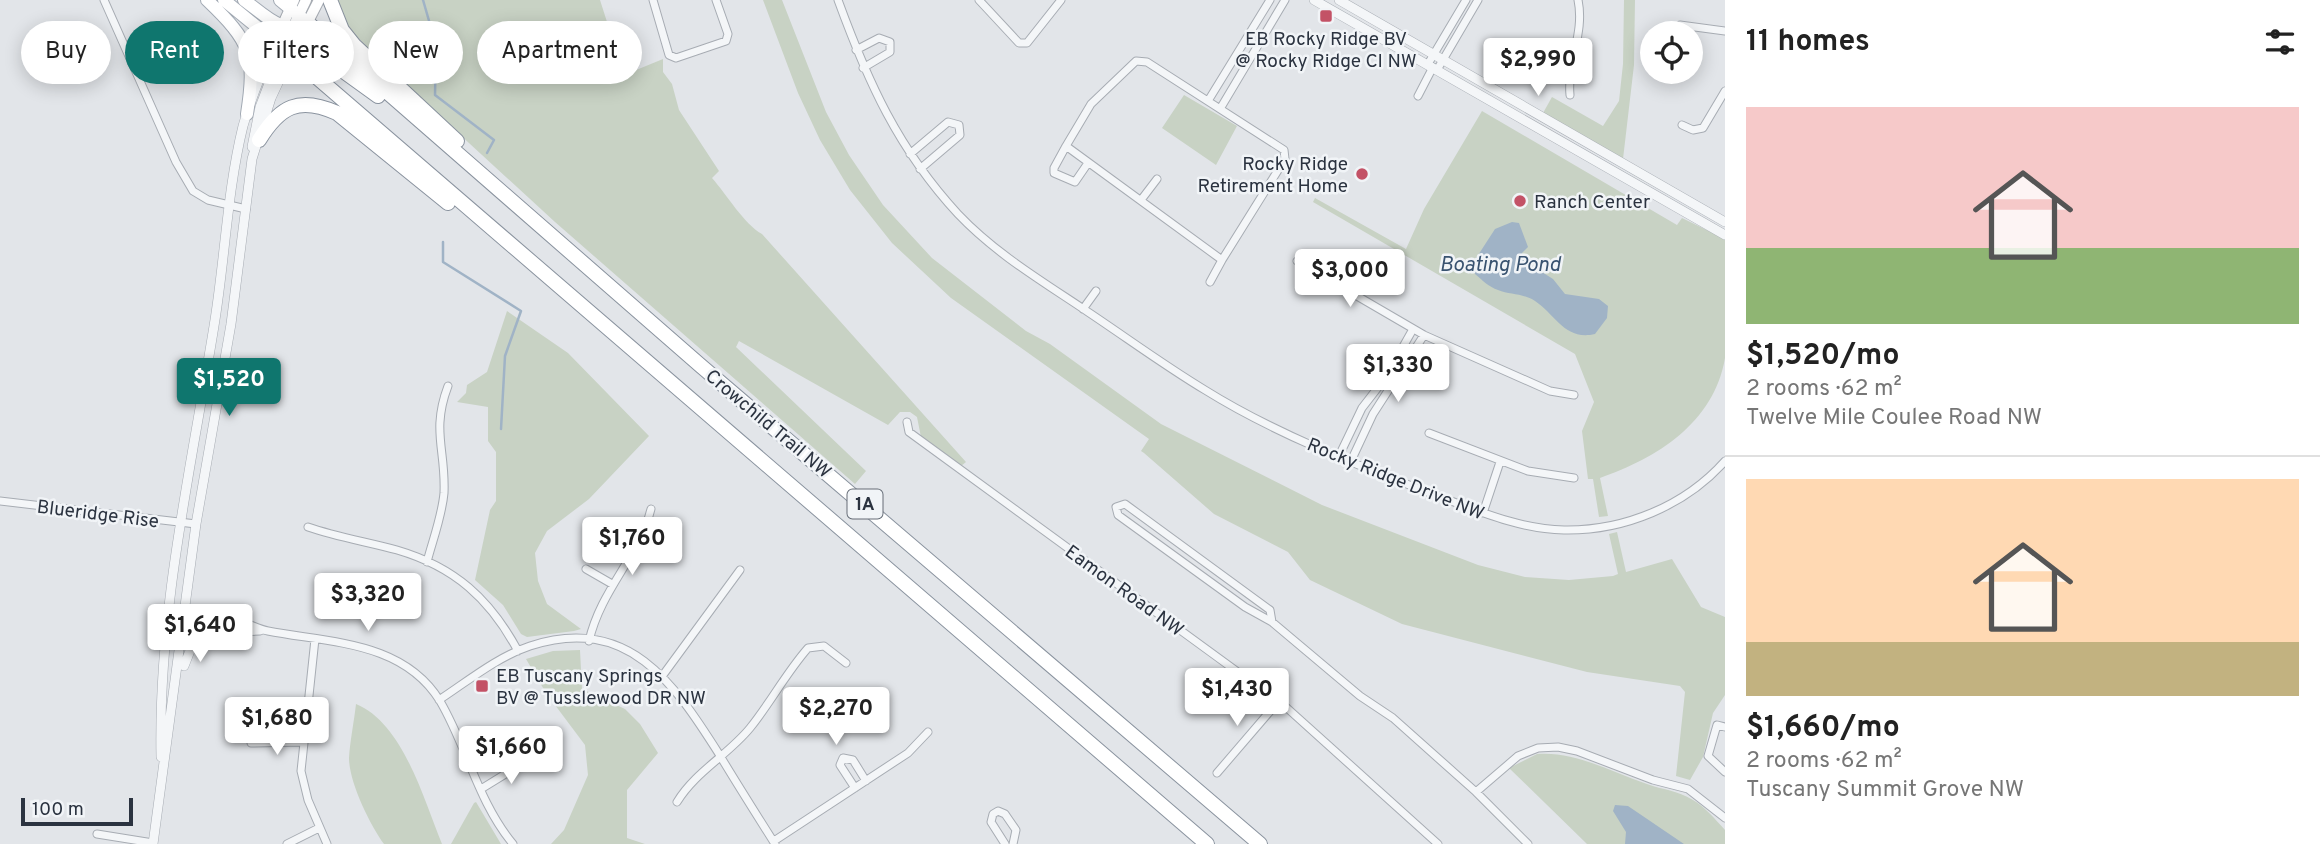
<!DOCTYPE html>
<meta charset="utf-8">
<style>
body{margin:0;font-family:Overpass,sans-serif;background:#f6f6f6;color:#222;height:100vh;display:flex;flex-direction:column;font-size:26px;white-space:nowrap}
*{box-sizing:border-box;margin:0}
p{font-size:23px;color:#767676}
.icon{flex:none;width:38px;height:38px;fill:none;stroke:currentColor;stroke-width:2;stroke-linecap:round;stroke-linejoin:round}
.map{position:relative;flex:1;overflow:hidden}
.sheet{display:flex;flex-direction:column;background:#fff;width:595px}
.sheet>*{flex:none}
.top-card{position:absolute;left:21px;top:21px;width:665px;height:63px;display:flex;gap:14px}
.buttons{position:absolute;left:1640px;top:21px;display:grid;gap:14px}
.buttons a{display:grid;place-items:center;width:63px;height:63px;border-radius:50%;background:#fff;box-shadow:0 4px 18px #0003;font-size:35px}
.scale{position:absolute;left:21px;bottom:18px;width:112px;box-sizing:border-box;padding-left:7px;border:4px solid #2b3340;border-top:0;font-size:19px;line-height:24px;white-space:nowrap;color:#2b3340;-webkit-text-stroke:5px #f1f4f7;paint-order:stroke}
.price{position:absolute;translate:-50% -60px;padding:0 16px;border-radius:7px;background:#fff;color:#222;font-size:23px;line-height:46px;filter:drop-shadow(0 2px 4px #0008)}
.price::after{content:'';position:absolute;left:50%;top:42px;width:21px;height:16px;margin-left:-10px;background:inherit;clip-path:polygon(0 0,100% 0,50% 100%)}
.price.current{background:#0f766e;color:#fff}
ul{padding:0;list-style:none}
li{display:grid;align-content:center;gap:14px;height:371px;padding:0 21px}
li+li{border-top:2px solid #e0e0e0}
li span{display:grid;place-items:center;height:217px;border-radius:0px;color:#555}
li>.icon{margin-inline-start:auto}
span .icon{width:126px;height:126px;fill:#fffc;stroke-width:1}
li b{font-size:30px}
h2{display:flex;justify-content:space-between;align-items:center;height:84px;padding:0 21px;font-size:30px}
.tag{padding:0 24px;border-radius:32px;background:#fff;box-shadow:0 4px 18px #0003;font-size:24px;line-height:63px}
.tag.current{background:#0f766e;color:#fff}
main{display:flex;flex:1;min-height:0}
.map>svg:first-child{display:block}
</style>
<main>
<div class="map">
<svg width="1725" height="844" viewBox="0 0 1725 844">
<rect width="100%" height="100%" fill="#e2e5e9"/>
<path fill="#c8d2c4" d="M 337,0 L 600,0 L 624,75 L 663,59 L 663,72 L 672,84 L 679,110 L 719,171 L 712,178 C 727,195 744,224 762,234 L 966,462 L 961,466 L 921,437 L 917,417 L 910,412 L 900,412 L 888,425 L 739,341 L 736,347 L 866,471 L 855,484 L 555,222 L 407,86 L 348,28 Z
M 763,0 L 782,0 L 826,112 L 849,155 L 883,205 L 932,258 L 1026,331 L 1050,344 L 1161,424 L 1322,505 L 1478,565 L 1525,577 L 1569,580 L 1613,576 L 1618,574 L 1609,534 L 1617,532 L 1626,572 L 1672,559 L 1701,607 L 1725,617 L 1725,695 L 1713,713 L 1703,757 L 1690,780 L 1676,776 L 1685,692 L 1680,686 L 1587,672 L 1402,624 L 1310,580 L 1288,552 L 1214,514 L 1144,453 L 1141,451 L 1149,439 L 951,298 L 892,243 L 850,190 L 820,140 L 798,93 Z
M 1624,0 L 1635,0 L 1634,65 L 1623,159 L 1543,113 L 1552,97 L 1603,126 L 1619,101 L 1623,64 Z
M 1184,95 L 1237,126 L 1216,165 L 1162,128 Z
M 1482,111 L 1677,225 L 1682,218 L 1725,239 C 1725,273 1725,327 1725,358 C 1714,423 1657,458 1600,478 L 1608,516 L 1599,517 L 1593,479 L 1588,479 L 1582,431 L 1594,402 L 1575,354 L 1313,202 L 1315,198 L 1406,249 L 1424,209 Z
M 507,311 L 568,353 L 649,436 L 589,499 L 547,531 L 535,553 L 538,581 L 547,604 L 581,629 L 574,631 L 527,637 L 521,634 L 503,605 L 475,580 L 490,510 L 496,501 L 496,452 L 488,441 L 488,407 L 457,402 L 466,393 L 467,385 L 487,372 Z
M 580,650 L 582,689 L 625,709 L 640,724 L 658,753 L 627,790 L 627,838 L 645,844 L 551,844 L 564,830 L 588,775 L 585,745 L 546,693 L 526,659 L 553,651 Z
M 356,704 C 403,723 424,800 442,844 L 384,844 C 370,825 349,782 349,758 C 350,741 354,722 356,704 Z
M 1537,754 C 1576,751 1611,772 1647,784 C 1663,790 1677,790 1693,800 C 1705,807 1715,819 1725,830 L 1725,844 L 1587,844 L 1509,768 Z
M 476,802 L 501,844 L 451,844 L 474,803 Z"/>
<path fill="#a0b3c6" d="M 1512,222 L 1519,223 L 1528,247 L 1522,253 L 1523,260 L 1553,279 L 1565,294 L 1599,299 L 1608,306 L 1607,318 L 1595,334 C 1565,341 1556,315 1535,301 C 1523,293 1510,295 1498,290 C 1489,287 1482,280 1475,274 L 1473,263 L 1495,229 Z
M 1615,805 L 1628,806 L 1684,844 L 1625,844 L 1626,832 L 1613,811 Z"/>
<g fill="none" stroke-linecap="round" stroke-linejoin="round">
<path stroke="#a0b3c6" stroke-width="2.5" d="M 423,0 L 436,45 L 435,95 L 494,140 L 487,153
M 443,242 L 443,262 L 521,311 L 505,356 L 501,429"/>
<g stroke="#a7acb3" stroke-width="9">
<path id="minor" d="M 104,0 L 176,162 L 193,191 L 208,200 L 246,209
M 653,0 L 669,55 L 676,58 L 726,41 L 728,34 L 716,0
M 838,0 C 868,82 898,149 958,214 C 996,254 1042,281 1088,312 C 1127,338 1165,366 1205,390 C 1274,433 1354,464 1430,493 C 1474,509 1517,529 1564,530 C 1624,531 1685,506 1725,461
M 979,0 L 1019,43 L 1027,43 L 1061,0
M 1680,25 L 1725,31
M 856,50 L 879,38 L 890,42 L 890,52 L 863,68
M 1136,61 L 1147,62 L 1284,150 L 1285,159 L 1222,260 L 1066,146 L 1091,104 Z
M 1428,64 L 1466,0
M 1437,70 L 1478,0
M 1570,95 C 1567,62 1585,33 1578,0
M 1418,96 L 1433,67
M 1208,101 L 1270,0
M 1220,109 L 1285,0
M 1682,125 L 1693,130 L 1703,128 L 1725,91
M 1066,146 L 1054,168 L 1054,173 L 1075,182 L 1088,163
M 910,154 L 948,122 L 959,125 L 960,135 L 920,169
M 1141,200 L 1157,179
M 1297,261 L 1424,335 L 1550,391 L 1574,395
M 1210,282 L 1222,260
M 1083,309 L 1096,291
M 907,422 L 909,432 L 1287,708 L 1438,844
M 1429,433 L 1528,471 L 1574,478
M 1339,456 L 1362,408 L 1386,377 L 1413,329
M 1351,461 L 1373,414 L 1424,335
M 0,501 L 196,524
M 1483,513 L 1500,462
M 308,527 C 337,537 368,542 397,550 C 455,567 490,599 518,651
M 427,562 C 433,539 442,516 444,493 C 446,450 431,431 448,386
M 586,569 L 612,584
M 169,610 C 192,613 215,616 238,621 C 248,623 258,629 268,631 C 330,643 403,641 440,701 C 467,747 478,802 513,844
M 168,621 L 239,632 L 260,631
M 1272,622 L 1270,610 L 1125,504 L 1116,507 L 1118,515 L 1245,607 L 1272,622 L 1360,696 L 1393,718 L 1476,792 L 1528,844
M 315,639 L 301,771 L 308,800 L 327,844
M 589,641 C 601,589 639,557 651,509
M 663,675 L 740,570
M 439,700 C 468,681 497,657 530,646 C 628,614 674,683 719,754 C 737,784 756,814 775,844
M 1725,727 L 1717,725 L 1708,756 L 1725,772
M 251,743 L 303,742
M 1217,773 L 1278,702
M 855,788 L 840,765 L 843,758 L 853,760 L 866,781
M 481,789 L 515,768 L 532,761
M 1476,792 L 1518,756 L 1538,748 L 1558,747 L 1577,751 L 1653,780 L 1688,789 L 1725,818
M 677,802 C 695,772 728,755 750,728 C 771,702 786,673 808,648 L 824,646 L 846,663
M 97,834 L 153,843
M 774,841 L 908,753 L 928,732
M 287,844 L 319,828
M 1005,844 L 991,822 L 993,814 L 998,811 L 1005,814 L 1016,830 L 1013,844"/>
</g>
<g stroke="#a7acb3" stroke-width="10">
<path id="tertiary" d="M 1314,0 L 1725,235
M 1339,0 L 1725,222
M 252,147 L 260,107 L 284,44
M 184,666 L 195,638 L 213,628
M 161,757 C 158,611 191,469 214,326 C 225,260 227,191 243,126 C 251,98 263,69 275,42
M 153,844 L 196,524 L 231,324 L 252,159 L 271,98 L 291,55"/>
</g>
<g stroke="#a7acb3" stroke-width="12">
<path id="secondary" d="M 295,23 L 306,0
M 275,42 L 294,0
M 291,55 L 319,0"/>
</g>
<g stroke="#a2aab4" stroke-width="14">
<path id="primary" d="M 207,0 C 251,42 256,55 247,114
M 224,0 L 291,55
M 244,0 C 265,15 282,36 308,23 L 280,0"/>
</g>
<g stroke="#8a939f" stroke-width="16">
<path id="motorway" d="M 330,0 L 342,30 L 354,45 L 457,141
M 308,23 L 701,366 L 1260,844
M 275,42 L 299,39 L 378,96
M 291,55 L 1207,844
M 259,140 C 280,106 299,96 337,113 L 448,203"/>
</g>
<use href="#minor" stroke="#f4f6f8" stroke-width="7"/>
<use href="#tertiary" stroke="#f4f6f8" stroke-width="9"/>
<use href="#secondary" stroke="#fff" stroke-width="10"/>
<use href="#primary" stroke="#fff" stroke-width="12"/>
<use href="#motorway" stroke="#fff" stroke-width="14"/>
</g>
<g fill="#c35266" stroke="#f1f4f7" stroke-width="2.5">
<rect x="1319" y="9" width="14" height="14" rx="3.5"/>
<circle cx="1362" cy="174" r="7"/>
<circle cx="1520" cy="201" r="7"/>
<rect x="475" y="679" width="14" height="14" rx="3.5"/>
</g>
<g text-anchor="middle" stroke-width="5" stroke-linejoin="round" paint-order="stroke">
<rect fill="#f1f4f7" stroke="#666d77" stroke-width="2" x="847.5" y="489.5" width="35" height="29" rx="5"/>
<g font-size="18" font-weight="bold" fill="#2b3340">
<text x="865" y="510">1A</text>
</g>
<g font-size="19" fill="#2b3340" stroke="#f1f4f7" text-anchor="start">
<text x="1326" y="45" text-anchor="middle">EB Rocky Ridge BV<tspan x="1326" dy="22">@ Rocky Ridge CI NW</tspan></text>
<text x="1348" y="170" text-anchor="end">Rocky Ridge<tspan x="1348" dy="22">Retirement Home</tspan></text>
<text x="1534" y="208">Ranch Center</text>
<text x="496" y="682">EB Tuscany Springs<tspan x="496" dy="22">BV @ Tusslewood DR NW</tspan></text>
</g>
<g font-size="19" fill="#2b3340" stroke="#f1f4f7">
<text transform="translate(769 423) rotate(40)" y="7">Crowchild Trail NW</text>
<text transform="translate(1396 478) rotate(22)" y="7">Rocky Ridge Drive NW</text>
<text transform="translate(98 513) rotate(7)" y="7">Blueridge Rise</text>
<text transform="translate(1125 590) rotate(36)" y="7">Eamon Road NW</text>
</g>
<g font-size="21" font-style="italic" fill="#395370" stroke="#f1f4f7">
<text x="1500" y="271">Boating Pond</text>
</g>
</g>
</svg>
<div class="buttons">
<a><svg class="icon" aria-label="locate" viewBox="0 0 24 24"><circle cx="12" cy="12" r="6"/><path d="M12 2v4M12 18v4M2 12h4M18 12h4"/></svg></a>
</div>
<div class="scale">100 m</div>
<b class="price" style="left:1538px;top:98px">$2,990</b>
<b class="price" style="left:1350px;top:309px">$3,000</b>
<b class="price" style="left:1398px;top:404px">$1,330</b>
<b class="price current" style="left:229px;top:418px">$1,520</b>
<b class="price" style="left:632px;top:577px">$1,760</b>
<b class="price" style="left:368px;top:633px">$3,320</b>
<b class="price" style="left:200px;top:664px">$1,640</b>
<b class="price" style="left:1237px;top:728px">$1,430</b>
<b class="price" style="left:836px;top:747px">$2,270</b>
<b class="price" style="left:277px;top:757px">$1,680</b>
<b class="price" style="left:511px;top:786px">$1,660</b>
<div class="top-card">
<a class="tag">Buy</a>
<a class="tag current">Rent</a>
<a class="tag">Filters</a>
<a class="tag">New</a>
<a class="tag">Apartment</a>
</div>
</div>
<section class="sheet">
<h2>11 homes<svg class="icon" aria-label="filters" viewBox="0 0 24 24"><path d="M4 7h16M4 17h16"/><circle cx="9" cy="7" r="2"/><circle cx="15" cy="17" r="2"/></svg></h2>
<ul>
<li><span style="background:linear-gradient(#f6c9c9 65%,#8fb573 0)"><svg class="icon" aria-label="home" viewBox="0 0 24 24"><path d="M3 11l9-7 9 7M6 9v11h12V9"/></svg></span><div><b>$1,520/mo</b><p>2 rooms · 62 m²</p><p>Twelve Mile Coulee Road NW</p></div></li>
<li><span style="background:linear-gradient(#ffd9b3 75%,#c2b280 0)"><svg class="icon" aria-label="home" viewBox="0 0 24 24"><path d="M3 11l9-7 9 7M6 9v11h12V9"/></svg></span><div><b>$1,660/mo</b><p>2 rooms · 62 m²</p><p>Tuscany Summit Grove NW</p></div></li>
</ul>
</section>
</main>
